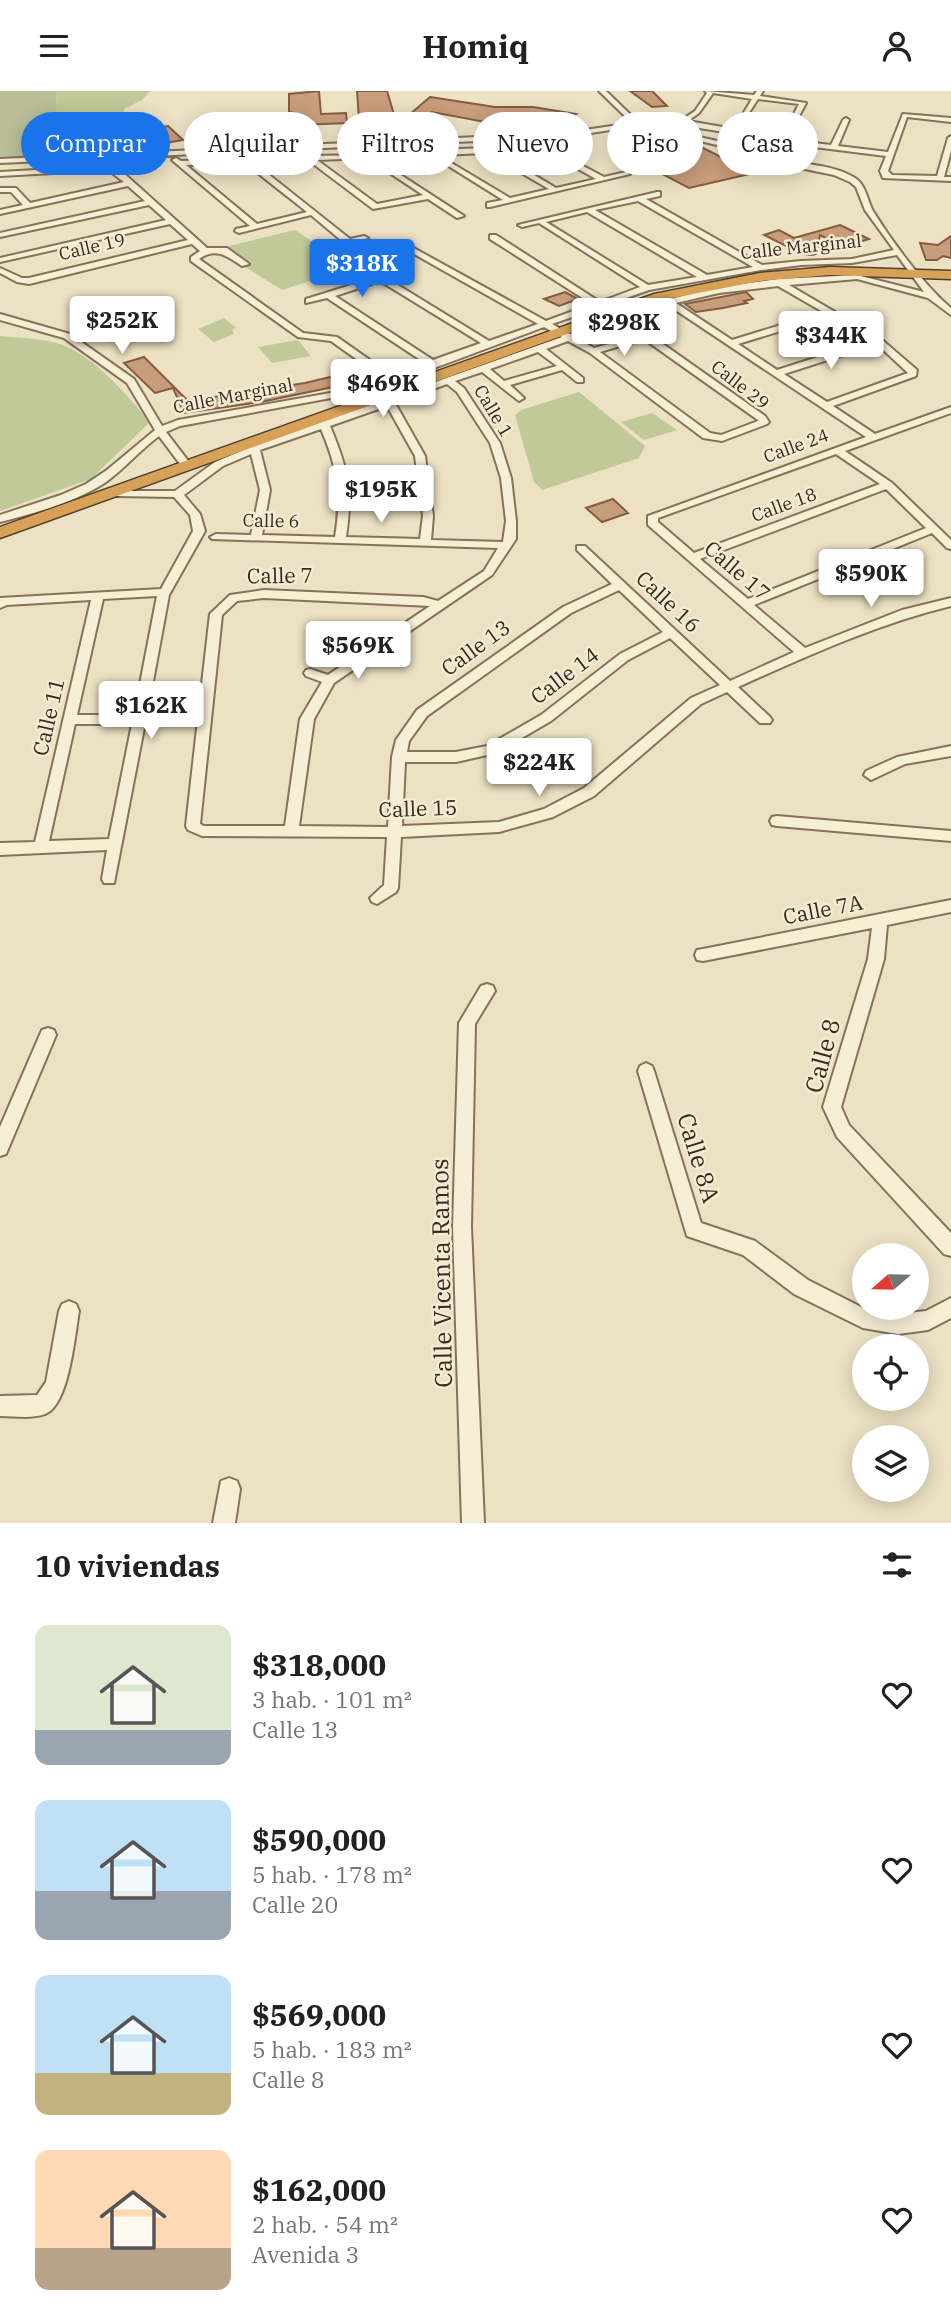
<!DOCTYPE html>
<html lang="es">
<meta charset="utf-8">
<style>
body{margin:0;font-family:"IBM Plex Serif",serif;background:#f6f6f6;color:#202124;height:100vh;display:flex;flex-direction:column;font-size:26px;white-space:nowrap}
*{box-sizing:border-box;margin:0}
p{font-size:23px;color:#757577}
.icon{flex:none;width:38px;height:38px;fill:none;stroke:currentColor;stroke-width:2;stroke-linecap:round;stroke-linejoin:round}
.map{position:relative;height:1432px;overflow:hidden}
.side{display:flex;flex-direction:column;background:#fff;flex:1}
.side>*{flex:none}
.guide{position:absolute;left:21px;top:21px;width:910px;height:63px;display:flex;gap:14px}
.needle{width:46px;rotate:250deg}
.tools{position:absolute;left:852px;top:1152px;display:grid;gap:14px}
.tools a{display:grid;place-items:center;width:77px;height:77px;border-radius:50%;background:#fff;box-shadow:0 4px 18px #0003;font-size:35px}
.price{position:absolute;translate:-50% -60px;padding:0 16px;border-radius:7px;background:#fff;color:#222;font-size:23px;line-height:46px;filter:drop-shadow(0 2px 4px #0008)}
.price::after{content:'';position:absolute;left:50%;top:42px;width:21px;height:16px;margin-left:-10px;background:inherit;clip-path:polygon(0 0,100% 0,50% 100%)}
.price.active{background:#1a73e8;color:#fff}
ul{padding:0;list-style:none}
li{display:flex;align-items:center;gap:21px;height:175px;padding:0 35px}
li span{display:grid;place-items:center;flex:none;width:196px;height:140px;border-radius:14px;color:#555}
li>.icon{margin-inline-start:auto}
span .icon{width:84px;height:84px;fill:#fffc;stroke-width:1}
li b{font-size:30px}
h2{display:flex;justify-content:space-between;align-items:center;height:84px;padding:0 35px;font-size:30px}
.pill{padding:0 24px;border-radius:32px;background:#fff;box-shadow:0 4px 18px #0003;font-size:24px;line-height:63px}
.pill.active{background:#1a73e8;color:#fff}
header{display:flex;justify-content:space-between;align-items:center;height:91px;padding:0 35px;background:#fff;font-size:32px;font-weight:800}
.map>svg:first-child{display:block}
</style>
<header><svg class="icon" aria-label="menu" viewBox="0 0 24 24"><path d="M4 6h16M4 12h16M4 18h16"/></svg>Homiq<svg class="icon" aria-label="person" viewBox="0 0 24 24"><circle cx="12" cy="8" r="4"/><path d="M4 21q1-7 8-7t8 7"/></svg></header>
<div class="map">
<svg width="951" height="1432" viewBox="0 0 951 1432">
<rect width="100%" height="100%" fill="#ece1c3"/>
<path fill="#c2c998" d="M 56,0 L 150,0 L 142,9 L 124,18 L 125,30 L 95,39 L 79,36 L 53,40 L 57,22 Z
M 295,139 L 319,155 L 364,143 L 397,162 L 282,199 L 216,158 Z
M 224,227 L 236,237 L 232,239 L 234,243 L 214,251 L 198,238 Z
M 0,245 C 21,247 45,247 65,255 C 100,271 125,302 150,331 L 91,388 L 0,420 Z
M 298,249 L 311,265 L 272,272 L 258,256 Z
M 579,301 L 645,355 L 639,367 L 542,399 L 534,391 L 515,324 L 521,319 Z
M 652,322 L 677,339 L 644,349 L 621,331 Z"/>
<path fill="#b9be97" d="M 0,0 L 56,0 L 57,22 L 49,63 L 0,67 Z"/>
<path fill="#c89d7b" stroke="#835d42" stroke-width="2" d="M 319,0 L 321,23 L 346,22 L 347,32 L 301,34 L 299,23 L 289,21 L 289,3 Z
M 357,0 L 387,0 L 395,27 L 359,28 Z
M 630,0 L 652,0 L 667,15 L 652,16 Z
M 430,6 L 495,16 L 533,16 L 576,23 L 558,32 L 510,30 L 507,33 L 496,33 L 432,21 L 425,26 L 409,24 Z
M 168,35 L 183,49 L 156,54 L 141,40 Z
M 643,44 L 703,57 L 723,67 L 730,65 L 758,78 L 746,81 L 750,83 L 689,97 L 624,63 L 658,55 Z
M 840,134 L 869,148 L 843,156 L 820,144 L 816,163 L 812,164 L 802,163 L 764,144 L 779,139 L 794,147 Z
M 951,145 L 951,167 L 943,165 L 937,169 L 926,169 L 920,152 L 938,154 Z
M 565,201 L 578,208 L 559,215 L 544,208 Z
M 746,201 L 753,208 L 744,210 L 747,212 L 723,217 L 696,221 L 685,213 Z
M 144,266 L 188,310 L 305,292 L 364,278 L 371,288 L 261,311 L 184,322 L 173,297 L 155,302 L 124,272 Z
M 613,408 L 628,422 L 602,431 L 586,417 Z"/>
<g fill="none" stroke-linecap="round" stroke-linejoin="round">
<g stroke="#85725b" stroke-width="4">
<path id="minor" d="M 599,0 L 606,0 L 639,32 L 648,35 L 736,54 L 770,65 L 780,59 L 784,53 L 782,46 L 799,13 L 758,8 L 732,48 L 729,46 L 731,42 L 699,37 L 680,30 L 695,20 L 707,2 L 705,0 L 754,4 L 757,0 L 763,0 L 760,5 L 806,12 L 788,46 L 789,49 L 831,54 L 843,29 L 846,27 L 849,29 L 838,55 L 888,61 L 903,23 L 951,27 L 951,31 L 907,26 L 888,80 L 892,84 L 937,85 L 948,47 L 951,45 L 951,60 L 944,86 L 951,86 L 951,90 L 883,87 L 880,80 L 886,65 L 790,53 L 785,61 L 777,67 C 801,74 833,73 855,87 C 866,94 867,109 873,120 C 891,149 925,196 951,217 L 951,224 L 928,207 L 857,188 L 789,194 L 881,248 L 917,279 L 916,285 L 833,315 L 875,343 L 951,316 L 951,322 L 845,360 L 892,392 L 951,449 L 951,458 L 947,457 L 932,442 L 754,514 L 805,557 L 902,519 L 951,507 L 951,515 C 877,533 807,565 738,596 L 770,626 L 772,629 L 770,632 L 760,632 L 727,601 L 701,613 L 594,705 L 553,726 L 499,741 L 401,746 L 398,797 L 396,801 L 377,813 L 372,811 L 370,807 L 384,794 L 387,746 L 202,745 L 188,739 L 186,735 L 198,628 L 145,632 L 114,792 L 104,792 L 102,788 L 107,759 L 0,764 L 0,752 L 35,751 L 91,509 L 7,514 L 0,517 L 0,507 L 161,498 L 193,440 L 190,424 L 174,406 L 116,405 L 112,404 L 112,400 L 175,400 L 215,371 L 251,356 L 562,246 L 544,236 L 437,276 L 358,302 L 180,335 L 166,341 L 192,375 L 191,377 L 183,377 L 159,345 C 140,359 125,377 106,391 C 76,411 35,422 0,431 L 0,424 L 61,404 L 86,393 L 107,379 L 155,339 L 127,292 L 64,247 L 0,229 L 0,223 L 70,243 L 134,288 L 162,335 L 178,329 L 353,298 L 383,287 L 331,250 L 298,246 L 191,170 L 191,166 L 200,160 L 192,153 L 29,193 L 17,191 L 0,182 L 0,177 L 22,187 L 29,187 L 188,149 L 170,133 L 0,171 L 0,167 L 166,129 L 149,114 L 0,146 L 0,142 L 145,110 L 128,95 L 0,123 L 0,119 L 23,114 L 11,101 L 0,101 L 0,97 L 16,97 L 30,112 L 124,91 L 108,79 L 0,85 L 0,81 L 109,75 L 119,78 L 207,157 L 227,157 L 249,173 L 242,175 C 227,165 216,156 199,168 L 303,242 L 337,246 L 391,284 L 425,272 L 327,207 L 306,212 L 306,208 L 406,177 L 410,179 L 409,181 L 388,188 L 489,250 L 538,233 L 407,159 L 407,155 L 410,155 L 546,230 L 592,213 L 490,148 L 490,144 L 496,144 L 600,211 L 640,196 L 539,132 L 522,136 L 518,134 L 657,101 L 660,101 L 660,105 L 646,108 L 762,174 L 801,170 L 852,168 L 894,159 L 865,119 L 856,96 L 850,91 L 834,84 L 790,75 L 734,58 L 636,35 L 565,46 L 0,72 L 0,68 L 565,42 L 632,32 ZM 713,2 L 752,8 L 734,38 L 688,30 L 699,22 ZM 638,110 L 753,176 L 707,184 L 595,119 ZM 587,121 L 697,186 L 648,194 L 546,131 ZM 897,164 L 924,201 L 857,184 L 778,188 L 719,196 L 666,209 L 570,243 L 552,233 L 649,199 L 761,179 L 801,174 L 852,172 ZM 380,190 L 481,252 L 433,269 L 335,205 ZM 778,195 L 823,221 L 732,249 L 676,212 L 719,202 ZM 668,214 L 866,346 L 648,425 L 648,434 L 794,561 L 730,590 L 585,455 L 577,455 L 577,459 L 612,493 L 563,516 L 417,619 L 396,649 L 392,666 L 388,736 L 299,735 L 314,628 L 334,592 L 492,484 L 516,448 L 516,430 L 511,387 L 500,352 L 464,297 L 455,290 L 482,281 L 519,310 L 524,307 L 510,294 L 562,279 L 577,291 L 583,291 L 583,287 L 546,258 L 568,250 L 590,262 L 703,347 L 722,350 L 767,333 L 769,331 L 765,325 L 653,246 L 669,241 L 669,237 L 594,257 L 576,247 ZM 830,225 L 871,249 L 777,279 L 738,253 ZM 644,248 L 758,329 L 758,330 L 721,344 L 710,342 L 600,261 ZM 877,253 L 908,282 L 827,311 L 784,283 ZM 538,261 L 557,275 L 504,290 L 490,278 ZM 447,293 L 457,301 L 490,352 L 501,387 L 506,430 L 503,451 L 431,449 L 433,425 L 425,365 L 395,312 ZM 387,315 L 415,365 L 423,425 L 420,448 L 346,446 C 353,399 348,378 330,335 ZM 321,338 C 338,378 342,403 335,446 L 262,444 L 270,399 L 260,359 ZM 251,363 L 260,399 L 251,444 L 216,443 L 210,446 L 212,448 L 498,457 L 484,480 L 438,510 L 423,506 L 264,499 L 230,504 L 210,523 L 199,619 L 147,623 L 169,504 L 205,440 L 200,423 L 184,404 L 223,375 ZM 836,363 L 880,393 L 694,462 L 658,431 L 658,427 ZM 886,398 L 926,437 L 748,508 L 700,468 ZM 619,499 L 663,541 L 620,563 L 541,624 L 487,655 L 456,661 L 407,661 L 409,650 L 427,625 L 571,522 ZM 157,505 L 134,624 L 77,624 L 103,508 ZM 264,507 L 430,515 L 328,584 L 310,578 L 306,579 L 304,582 L 306,585 L 322,591 L 300,628 L 285,735 L 204,735 L 200,733 L 222,524 L 237,510 ZM 670,547 L 720,594 L 691,607 L 584,697 L 544,718 L 499,731 L 402,735 L 405,671 L 456,671 L 496,662 L 551,630 L 628,569 ZM 75,633 L 132,633 L 109,748 L 49,750 Z
M 545,55 L 604,86 L 626,81 L 630,83 L 490,116 L 487,116 L 487,112 L 503,109 L 426,61 L 429,59 ZM 544,59 L 596,88 L 556,97 L 496,61 ZM 487,62 L 549,98 L 510,107 L 438,64 Z
M 307,63 L 311,65 L 370,64 L 464,125 L 457,127 L 428,108 L 373,118 L 308,69 L 253,71 L 350,148 L 364,145 L 368,147 L 326,157 L 326,153 L 342,150 L 311,124 L 239,142 L 235,140 L 236,138 L 250,135 L 172,69 L 176,67 L 181,70 L 304,65 ZM 367,67 L 423,104 L 377,113 L 317,69 ZM 245,72 L 307,121 L 257,133 L 186,74 Z
M 951,655 L 951,665 L 905,673 L 871,689 L 864,684 L 866,680 L 897,666 Z
M 777,725 L 951,740 L 951,750 L 777,735 L 772,734 L 770,730 L 772,726 Z
M 951,809 L 951,821 L 887,834 L 884,868 L 841,1016 L 849,1034 L 951,1142 L 951,1165 L 944,1163 L 837,1046 L 823,1016 L 868,868 L 872,837 L 703,870 L 697,869 L 695,864 L 697,859 L 703,858 Z
M 487,893 L 493,895 L 495,900 L 475,933 L 471,1136 L 484,1432 L 462,1432 L 453,1136 L 459,932 L 481,895 Z
M 48,937 L 54,939 L 56,944 L 6,1063 L 0,1065 L 0,1036 L 42,939 Z
M 646,972 L 652,975 L 654,980 L 701,1132 L 755,1150 L 808,1189 L 865,1218 L 898,1223 L 926,1220 L 951,1207 L 951,1227 L 928,1239 L 898,1243 L 863,1237 L 794,1203 L 743,1164 L 687,1145 L 638,980 L 640,975 Z
M 69,1210 L 76,1213 L 79,1220 C 75,1243 69,1315 45,1323 C 32,1328 14,1325 0,1325 L 0,1305 L 37,1304 L 46,1291 L 59,1220 L 62,1213 Z
M 229,1387 L 237,1390 L 240,1398 L 235,1432 L 213,1432 L 221,1390 Z"/>
</g>
<g stroke="#53412f" stroke-width="3">
<path id="highway" d="M 830,176 L 951,180 L 951,188 L 830,184 L 760,190 L 662,209 L 0,447 L 0,436 L 654,203 L 760,182 Z"/>
</g>
<use href="#minor" fill="#f7eed6" fill-rule="evenodd"/>
<use href="#highway" fill="#d7a258" fill-rule="evenodd"/>
</g>
<g text-anchor="middle" stroke-width="5" stroke-linejoin="round" paint-order="stroke">
<g font-size="18" fill="#362a1e" stroke="#f4ebd3">
<text transform="translate(92 156) rotate(-13)" y="6">Calle 19</text>
<text transform="translate(801 156) rotate(-6)" y="6">Calle Marginal</text>
<text transform="translate(740 294) rotate(38)" y="6">Calle 29</text>
<text transform="translate(233 305) rotate(-11)" y="6">Calle Marginal</text>
<text transform="translate(493 320) rotate(59)" y="6">Calle 1</text>
<text transform="translate(796 355) rotate(-20)" y="6">Calle 24</text>
<text transform="translate(784 414) rotate(-20)" y="6">Calle 18</text>
<text transform="translate(271 430) rotate(1)" y="6">Calle 6</text>
</g>
<g font-size="21" fill="#362a1e" stroke="#f4ebd3">
<text transform="translate(737 480) rotate(41)" y="7">Calle 17</text>
<text transform="translate(280 485) rotate(-1)" y="7">Calle 7</text>
<text transform="translate(668 511) rotate(43)" y="7">Calle 16</text>
<text transform="translate(476 557) rotate(-36)" y="7">Calle 13</text>
<text transform="translate(565 585) rotate(-37)" y="7">Calle 14</text>
<text transform="translate(49 626) rotate(-77)" y="7">Calle 11</text>
<text transform="translate(418 718) rotate(-2)" y="7">Calle 15</text>
<text transform="translate(823 819) rotate(-11)" y="7">Calle 7A</text>
</g>
<g font-size="24" fill="#362a1e" stroke="#f4ebd3">
<text transform="translate(823 965) rotate(-75)" y="8">Calle 8</text>
<text transform="translate(698 1067) rotate(73)" y="8">Calle 8A</text>
<text transform="translate(442 1182) rotate(-91)" y="8">Calle Vicenta Ramos</text>
</g>
</g>
</svg>
<div class="tools">
<a><svg class="needle" viewBox="-14 -14 28 28"><path d="M0-13l5 13h-10z" fill="#e53935"/><path d="M0 13l5-13h-10z" fill="#757577"/></svg></a>
<a><svg class="icon" aria-label="locate" viewBox="0 0 24 24"><circle cx="12" cy="12" r="6"/><path d="M12 2v4M12 18v4M2 12h4M18 12h4"/></svg></a>
<a><svg class="icon" aria-label="layers" viewBox="0 0 24 24"><path d="M12 4l9 5-9 5-9-5zM3 14l9 5 9-5"/></svg></a>
</div>
<b class="price active" style="left:362px;top:208px">$318K</b>
<b class="price" style="left:122px;top:265px">$252K</b>
<b class="price" style="left:624px;top:267px">$298K</b>
<b class="price" style="left:831px;top:280px">$344K</b>
<b class="price" style="left:383px;top:328px">$469K</b>
<b class="price" style="left:381px;top:434px">$195K</b>
<b class="price" style="left:871px;top:518px">$590K</b>
<b class="price" style="left:358px;top:590px">$569K</b>
<b class="price" style="left:151px;top:650px">$162K</b>
<b class="price" style="left:539px;top:707px">$224K</b>
<div class="guide">
<a class="pill active">Comprar</a>
<a class="pill">Alquilar</a>
<a class="pill">Filtros</a>
<a class="pill">Nuevo</a>
<a class="pill">Piso</a>
<a class="pill">Casa</a>
</div>
</div>
<section class="side">
<h2>10 viviendas<svg class="icon" aria-label="filters" viewBox="0 0 24 24"><path d="M4 7h16M4 17h16"/><circle cx="9" cy="7" r="2"/><circle cx="15" cy="17" r="2"/></svg></h2>
<ul>
<li><span style="background:linear-gradient(#dfe7d0 75%,#9aa5b1 0)"><svg class="icon" aria-label="home" viewBox="0 0 24 24"><path d="M3 11l9-7 9 7M6 9v11h12V9"/></svg></span><div><b>$318,000</b><p>3 hab. · 101 m²</p><p>Calle 13</p></div><svg class="icon" aria-label="heart" viewBox="0 0 24 24"><path d="M12 20l-8-8c-3-5 5-10 8-4 3-6 11-1 8 4z"/></svg></li>
<li><span style="background:linear-gradient(#bfe0f5 65%,#9aa5b1 0)"><svg class="icon" aria-label="home" viewBox="0 0 24 24"><path d="M3 11l9-7 9 7M6 9v11h12V9"/></svg></span><div><b>$590,000</b><p>5 hab. · 178 m²</p><p>Calle 20</p></div><svg class="icon" aria-label="heart" viewBox="0 0 24 24"><path d="M12 20l-8-8c-3-5 5-10 8-4 3-6 11-1 8 4z"/></svg></li>
<li><span style="background:linear-gradient(#bfe0f5 70%,#c2b280 0)"><svg class="icon" aria-label="home" viewBox="0 0 24 24"><path d="M3 11l9-7 9 7M6 9v11h12V9"/></svg></span><div><b>$569,000</b><p>5 hab. · 183 m²</p><p>Calle 8</p></div><svg class="icon" aria-label="heart" viewBox="0 0 24 24"><path d="M12 20l-8-8c-3-5 5-10 8-4 3-6 11-1 8 4z"/></svg></li>
<li><span style="background:linear-gradient(#ffd9b3 70%,#b9a48a 0)"><svg class="icon" aria-label="home" viewBox="0 0 24 24"><path d="M3 11l9-7 9 7M6 9v11h12V9"/></svg></span><div><b>$162,000</b><p>2 hab. · 54 m²</p><p>Avenida 3</p></div><svg class="icon" aria-label="heart" viewBox="0 0 24 24"><path d="M12 20l-8-8c-3-5 5-10 8-4 3-6 11-1 8 4z"/></svg></li>
</ul>
</section>
